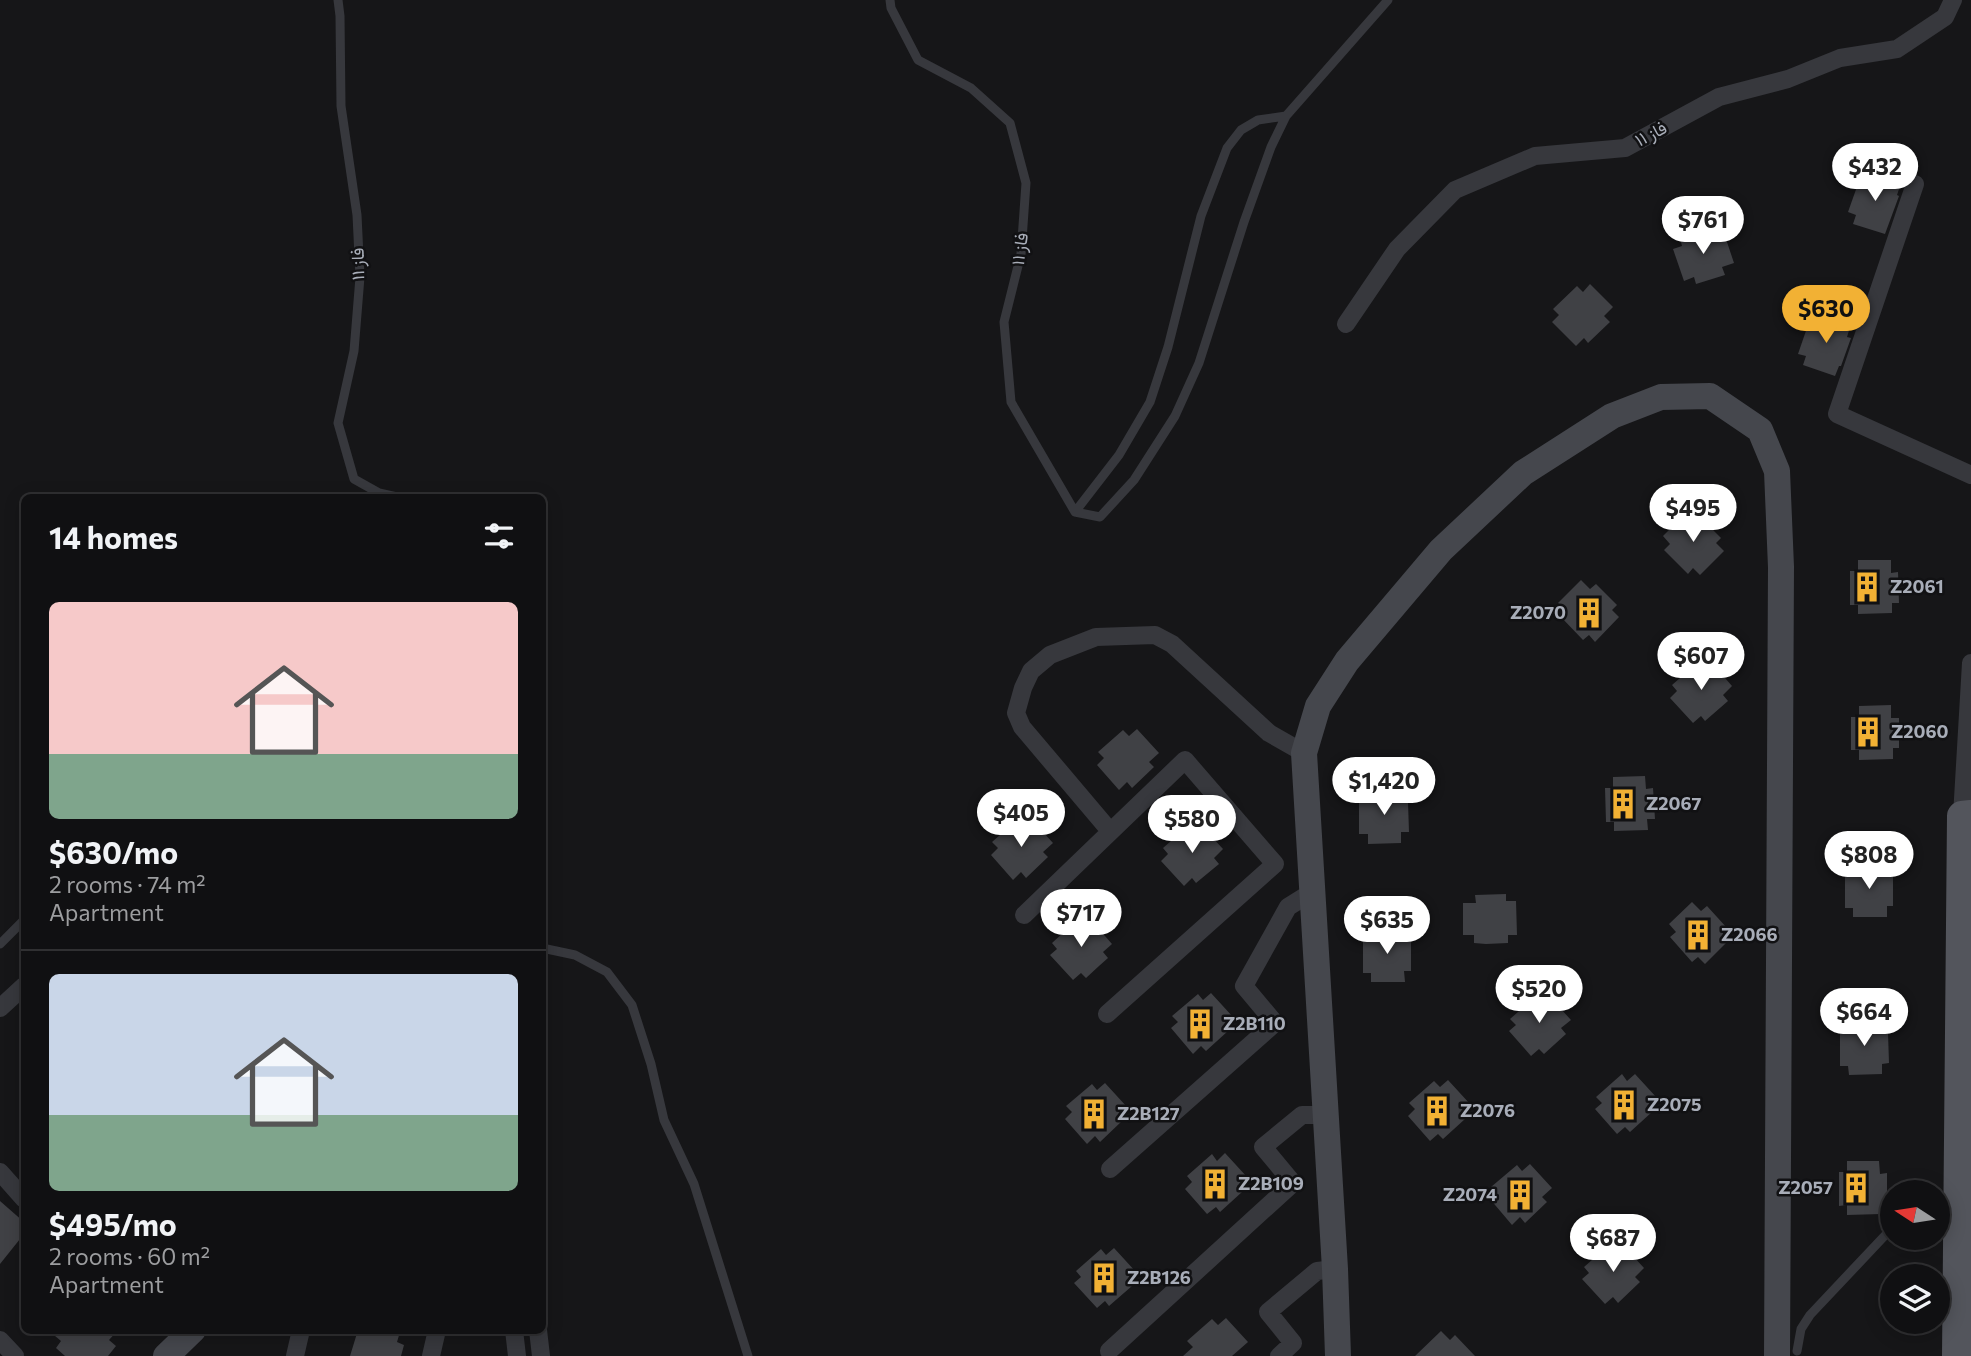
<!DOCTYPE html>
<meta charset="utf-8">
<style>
body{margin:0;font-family:Commissioner,Vazirmatn,sans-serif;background:#19191b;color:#f1f3f6;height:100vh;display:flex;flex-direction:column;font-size:26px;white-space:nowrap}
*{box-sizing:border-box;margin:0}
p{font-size:23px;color:#9c9d9f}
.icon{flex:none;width:38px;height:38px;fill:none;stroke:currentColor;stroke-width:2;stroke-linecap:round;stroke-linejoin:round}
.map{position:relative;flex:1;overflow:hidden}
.sheet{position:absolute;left:21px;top:494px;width:525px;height:840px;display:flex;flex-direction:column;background:#101012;border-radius:10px;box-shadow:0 4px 18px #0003,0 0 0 2px #303032}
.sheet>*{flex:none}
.needle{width:46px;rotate:282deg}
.controls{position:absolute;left:1880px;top:1180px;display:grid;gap:14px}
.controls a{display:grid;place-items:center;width:70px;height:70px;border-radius:50%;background:#101012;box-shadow:0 4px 18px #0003,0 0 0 2px #303032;font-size:35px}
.price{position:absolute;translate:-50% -60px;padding:0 16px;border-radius:24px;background:#fff;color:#222;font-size:23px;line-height:46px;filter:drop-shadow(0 2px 4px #0008)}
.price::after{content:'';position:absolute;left:50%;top:42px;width:21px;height:16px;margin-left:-10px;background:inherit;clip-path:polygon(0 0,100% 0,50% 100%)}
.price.current{background:#f2b134;color:#111}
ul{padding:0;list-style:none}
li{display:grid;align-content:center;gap:14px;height:371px;padding:0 28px}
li+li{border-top:2px solid #303032}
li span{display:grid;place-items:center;height:217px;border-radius:10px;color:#555}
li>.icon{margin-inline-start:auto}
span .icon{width:126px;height:126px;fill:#fffc;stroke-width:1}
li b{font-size:30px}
h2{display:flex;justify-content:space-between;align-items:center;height:84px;padding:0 28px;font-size:30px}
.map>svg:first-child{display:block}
</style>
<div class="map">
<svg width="1971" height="1356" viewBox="0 0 1971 1356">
<rect width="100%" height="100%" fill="#161618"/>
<path fill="#404145" d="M 1870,173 L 1901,183 L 1897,195 L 1899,196 L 1885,234 L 1853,224 L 1856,215 L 1848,212 L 1859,181 L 1867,183 Z
M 1712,228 L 1714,236 L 1724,233 L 1734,263 L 1722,267 L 1725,275 L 1696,284 L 1694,277 L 1684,281 L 1673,249 L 1682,246 L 1680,238 Z
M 1590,284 L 1613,307 L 1604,316 L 1610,322 L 1588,343 L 1584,338 L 1576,346 L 1552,322 L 1559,315 L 1553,309 L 1577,286 L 1583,292 Z
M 1821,315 L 1851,324 L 1847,337 L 1851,338 L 1841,366 L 1839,366 L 1835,376 L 1803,365 L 1806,356 L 1798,354 L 1809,322 L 1817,324 Z
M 1686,513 L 1695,522 L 1700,517 L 1721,538 L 1716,543 L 1724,551 L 1700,575 L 1693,568 L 1688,574 L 1664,550 L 1670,544 L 1663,536 Z
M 1858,560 L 1891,560 L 1891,573 L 1898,572 L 1899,603 L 1892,603 L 1892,613 L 1858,614 L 1858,605 L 1850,605 L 1850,571 L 1858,571 Z
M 1581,580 L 1590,589 L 1596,584 L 1617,605 L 1612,610 L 1619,617 L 1595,642 L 1589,635 L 1583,640 L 1560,616 L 1566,610 L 1558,603 Z
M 1711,662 L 1732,686 L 1723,695 L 1728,701 L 1705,721 L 1701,716 L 1693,723 L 1670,698 L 1677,691 L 1672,685 L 1697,663 L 1703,669 Z
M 1891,705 L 1891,718 L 1899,718 L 1899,748 L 1893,748 L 1893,759 L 1859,760 L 1859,750 L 1851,750 L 1851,717 L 1859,717 L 1859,706 Z
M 1137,729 L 1159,753 L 1149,762 L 1154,767 L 1132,788 L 1127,782 L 1119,790 L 1097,765 L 1104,758 L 1098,752 L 1123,730 L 1129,736 Z
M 1645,776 L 1646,789 L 1653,788 L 1655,819 L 1647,819 L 1648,830 L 1614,831 L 1614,822 L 1606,822 L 1605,788 L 1613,788 L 1613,777 Z
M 1368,790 L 1400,790 L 1400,802 L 1408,802 L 1409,832 L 1401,832 L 1401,843 L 1368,844 L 1368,834 L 1359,834 L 1359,801 L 1368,801 Z
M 1031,819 L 1053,843 L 1043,852 L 1048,857 L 1026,878 L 1021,872 L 1013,880 L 991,855 L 998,848 L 992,842 L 1017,820 L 1023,826 Z
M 1201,825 L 1223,849 L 1214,858 L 1219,864 L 1196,883 L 1192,878 L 1184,886 L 1161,861 L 1168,854 L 1163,848 L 1188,826 L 1194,832 Z
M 1885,863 L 1886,876 L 1893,876 L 1893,906 L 1887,906 L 1887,917 L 1853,917 L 1853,908 L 1845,908 L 1845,875 L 1853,874 L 1853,864 Z
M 1506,894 L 1506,901 L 1516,901 L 1517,935 L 1508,935 L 1508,943 L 1486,944 L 1474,943 L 1474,935 L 1463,935 L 1463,903 L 1476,903 L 1475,895 Z
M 1692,902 L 1701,911 L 1707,906 L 1727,928 L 1722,932 L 1729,940 L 1705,964 L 1698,957 L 1692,962 L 1670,937 L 1676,932 L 1669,924 Z
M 1077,920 L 1083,927 L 1091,920 L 1112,944 L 1103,952 L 1108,958 L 1099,966 L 1086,978 L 1081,973 L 1073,980 L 1050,955 L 1057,949 L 1052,943 Z
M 1403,928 L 1403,941 L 1411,941 L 1411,971 L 1404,971 L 1405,982 L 1371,982 L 1371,973 L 1363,973 L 1363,939 L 1371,939 L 1371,929 Z
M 1211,993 L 1233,1017 L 1223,1026 L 1228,1031 L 1206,1051 L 1201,1046 L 1193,1054 L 1171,1028 L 1178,1022 L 1172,1016 L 1198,994 L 1203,1000 Z
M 1549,996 L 1571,1020 L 1561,1028 L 1566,1034 L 1544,1054 L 1539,1049 L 1531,1056 L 1509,1031 L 1516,1025 L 1510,1019 L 1535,997 L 1541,1003 Z
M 1848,1021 L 1881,1021 L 1881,1033 L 1888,1033 L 1889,1063 L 1882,1064 L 1882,1074 L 1849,1075 L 1848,1066 L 1840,1066 L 1840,1032 L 1849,1032 Z
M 1622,1074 L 1627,1081 L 1635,1074 L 1657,1098 L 1647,1106 L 1652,1112 L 1630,1132 L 1625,1127 L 1617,1134 L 1595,1109 L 1602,1103 L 1596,1097 Z
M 1448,1080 L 1470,1104 L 1460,1113 L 1465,1119 L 1443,1139 L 1438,1134 L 1430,1141 L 1408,1116 L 1415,1109 L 1409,1103 L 1434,1081 L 1440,1087 Z
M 1105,1083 L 1127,1107 L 1117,1116 L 1122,1121 L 1100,1142 L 1095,1136 L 1087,1144 L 1065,1119 L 1072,1112 L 1066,1106 L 1092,1084 L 1097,1090 Z
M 1225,1153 L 1247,1177 L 1237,1186 L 1242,1192 L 1220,1212 L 1216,1207 L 1207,1214 L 1185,1189 L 1192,1182 L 1187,1176 L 1212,1154 L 1217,1161 Z
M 1847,1161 L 1879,1161 L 1880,1174 L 1887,1173 L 1887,1203 L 1881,1204 L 1881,1214 L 1847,1215 L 1847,1205 L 1839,1206 L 1839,1172 L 1847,1172 Z
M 1530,1164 L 1552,1188 L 1542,1197 L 1547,1202 L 1525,1223 L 1520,1217 L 1512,1225 L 1490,1199 L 1497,1193 L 1491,1187 L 1517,1165 L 1522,1171 Z
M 0,1201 L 24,1222 L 19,1228 L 24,1234 L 0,1264 Z
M 1622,1244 L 1644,1268 L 1635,1277 L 1640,1282 L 1618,1303 L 1613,1297 L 1605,1304 L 1582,1279 L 1589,1273 L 1584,1267 L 1609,1245 L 1615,1251 Z
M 1114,1248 L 1136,1272 L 1127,1280 L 1132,1286 L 1109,1306 L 1105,1301 L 1097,1308 L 1074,1283 L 1081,1277 L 1076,1271 L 1101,1249 L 1106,1255 Z
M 1226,1318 L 1248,1342 L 1232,1356 L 1183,1356 L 1193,1347 L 1187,1341 L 1204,1326 L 1212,1319 L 1218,1325 Z
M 48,1330 L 118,1330 L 109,1340 L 116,1346 L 108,1356 L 65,1356 L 56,1348 L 61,1341 Z
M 358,1330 L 392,1330 L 400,1332 L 397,1342 L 404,1345 L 401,1356 L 350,1356 Z
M 1441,1331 L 1450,1340 L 1455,1335 L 1475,1356 L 1415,1356 Z"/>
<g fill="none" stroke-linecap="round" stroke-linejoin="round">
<path stroke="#37383d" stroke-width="9" d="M 338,0 L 340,16 L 341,106 L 357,215 L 360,277 L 354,351 L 338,423 L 354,479 L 379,493 L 397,497
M 890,0 L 891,8 L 918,60 L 971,88 L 1010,123 L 1026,183 L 1021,254 L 1004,322 L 1011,402 L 1075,512 L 1100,517 L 1134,480 L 1175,416 L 1199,363 L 1244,222 L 1271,147 L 1286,116 L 1388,0
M 1075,512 L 1119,455 L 1150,402 L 1168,347 L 1201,216 L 1227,148 L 1241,130 L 1258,120 L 1286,116
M 0,944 L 24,920
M 542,948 L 575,955 L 607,972 L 632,1005 L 651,1064 L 664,1120 L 694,1184 L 748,1356
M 1937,1197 L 1954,1206
M 1797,1351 L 1801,1329 L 1810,1315 L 1892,1228"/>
<path stroke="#37383d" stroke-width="18" d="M 1915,184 L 1837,414 L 1971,475
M 1346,324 L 1397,249 L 1455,190 L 1535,156 L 1625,148 L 1719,97 L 1788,79 L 1840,58 L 1897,49 L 1945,17 L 1953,0
M 1962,816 L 1971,663
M 1110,831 L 1022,727 L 1016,713 L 1023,688 L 1031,671 L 1050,655 L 1096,637 L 1155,635 L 1172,644 L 1269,733 L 1304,753
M 1024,915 L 1185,760 L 1275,864 L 1107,1014
M 0,1008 L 24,986
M 1110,1169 L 1275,1023 L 1244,986 L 1288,907 L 1312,892
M 0,1172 L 24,1199
M 514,1330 L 517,1356
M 538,1330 L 541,1356
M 0,1340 L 15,1356
M 1109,1351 L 1293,1183 L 1263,1147 L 1302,1115 L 1325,1115
M 295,1356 L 301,1330
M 431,1356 L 437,1330
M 1279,1356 L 1293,1343 L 1268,1312 L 1317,1271 L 1335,1269"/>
<path stroke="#45474d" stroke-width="26" d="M 166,1356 L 193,1330
M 1338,1356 L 1335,1269 L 1304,753 L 1318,706 L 1347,661 L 1441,550 L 1523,473 L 1612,416 L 1661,397 L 1710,396 L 1760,430 L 1777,471 L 1781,567 L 1777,1356"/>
<path stroke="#53555c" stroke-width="30" d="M 1957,1356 L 1962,816 L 1971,815"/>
</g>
<defs>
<g id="building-bare" transform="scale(2.415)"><path d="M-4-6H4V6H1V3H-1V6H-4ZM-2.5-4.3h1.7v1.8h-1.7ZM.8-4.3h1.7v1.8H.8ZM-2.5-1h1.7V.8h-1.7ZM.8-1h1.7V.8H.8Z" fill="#f2b134" stroke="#111113" stroke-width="2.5" paint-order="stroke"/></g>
</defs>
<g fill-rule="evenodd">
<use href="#building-bare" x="1867" y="587"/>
<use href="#building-bare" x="1589" y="613"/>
<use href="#building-bare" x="1868" y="732"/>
<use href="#building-bare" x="1623" y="804"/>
<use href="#building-bare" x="1698" y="935"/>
<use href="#building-bare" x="1200" y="1024"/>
<use href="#building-bare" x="1624" y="1105"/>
<use href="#building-bare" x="1437" y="1111"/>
<use href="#building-bare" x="1094" y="1114"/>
<use href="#building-bare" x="1215" y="1184"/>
<use href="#building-bare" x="1856" y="1188"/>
<use href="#building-bare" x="1520" y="1195"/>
<use href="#building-bare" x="1104" y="1278"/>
</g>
<g text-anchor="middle" stroke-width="5" stroke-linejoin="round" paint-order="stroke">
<g font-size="18" fill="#a8adb8" stroke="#111113">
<text transform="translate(1651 134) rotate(-28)" y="6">فاز ۱۱</text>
<text transform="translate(1020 249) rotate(-82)" y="6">فاز ۱۱</text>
<text transform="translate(358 264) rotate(-91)" y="6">فاز ۱۱</text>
</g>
<g font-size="18" font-weight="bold" fill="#a8adb8" stroke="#111113" text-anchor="start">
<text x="1890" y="593">Z2061</text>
<text x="1566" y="619" text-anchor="end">Z2070</text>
<text x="1891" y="738">Z2060</text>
<text x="1646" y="810">Z2067</text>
<text x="1721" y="941">Z2066</text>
<text x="1223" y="1030">Z2B110</text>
<text x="1647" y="1111">Z2075</text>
<text x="1460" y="1117">Z2076</text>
<text x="1117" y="1120">Z2B127</text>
<text x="1238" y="1190">Z2B109</text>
<text x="1833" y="1194" text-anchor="end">Z2057</text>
<text x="1497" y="1201" text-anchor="end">Z2074</text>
<text x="1127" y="1284">Z2B126</text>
</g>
</g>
</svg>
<div class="controls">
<a><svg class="needle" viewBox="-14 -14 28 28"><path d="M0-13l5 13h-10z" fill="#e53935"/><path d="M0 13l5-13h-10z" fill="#9c9d9f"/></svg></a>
<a><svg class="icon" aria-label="layers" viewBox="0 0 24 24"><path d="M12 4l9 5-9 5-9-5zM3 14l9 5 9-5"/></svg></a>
</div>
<b class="price" style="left:1875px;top:203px">$432</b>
<b class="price" style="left:1703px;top:256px">$761</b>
<b class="price current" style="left:1826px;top:345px">$630</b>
<b class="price" style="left:1693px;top:544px">$495</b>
<b class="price" style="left:1701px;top:692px">$607</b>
<b class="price" style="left:1384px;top:817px">$1,420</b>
<b class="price" style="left:1021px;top:849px">$405</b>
<b class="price" style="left:1192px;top:855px">$580</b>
<b class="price" style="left:1869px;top:891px">$808</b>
<b class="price" style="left:1081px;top:949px">$717</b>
<b class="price" style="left:1387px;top:956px">$635</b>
<b class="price" style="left:1539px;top:1025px">$520</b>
<b class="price" style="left:1864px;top:1048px">$664</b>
<b class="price" style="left:1613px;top:1274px">$687</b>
<section class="sheet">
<h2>14 homes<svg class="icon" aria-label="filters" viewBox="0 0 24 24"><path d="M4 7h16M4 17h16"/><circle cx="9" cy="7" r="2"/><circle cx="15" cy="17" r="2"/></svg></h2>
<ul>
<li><span style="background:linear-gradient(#f6c9c9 70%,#7fa58c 0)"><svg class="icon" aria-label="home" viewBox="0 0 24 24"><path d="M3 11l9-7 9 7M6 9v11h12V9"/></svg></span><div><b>$630/mo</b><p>2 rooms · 74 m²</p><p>Apartment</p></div></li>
<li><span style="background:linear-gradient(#c9d6e8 65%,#7fa58c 0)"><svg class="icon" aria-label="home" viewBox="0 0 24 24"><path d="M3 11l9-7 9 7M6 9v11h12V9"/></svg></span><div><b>$495/mo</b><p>2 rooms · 60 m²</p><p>Apartment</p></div></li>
</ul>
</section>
</div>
